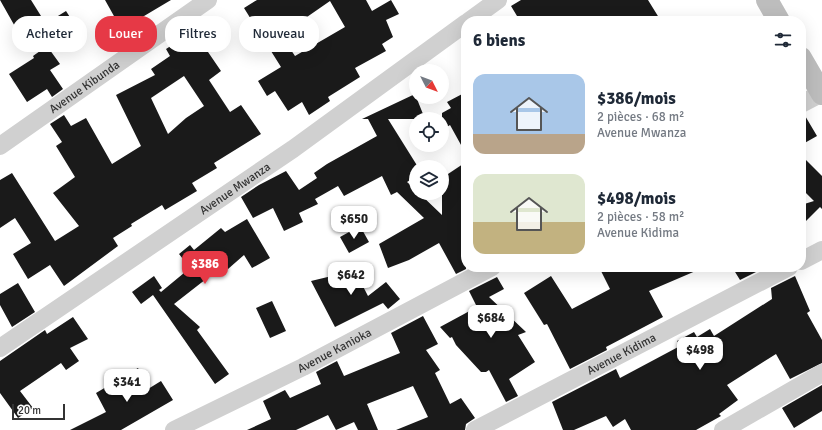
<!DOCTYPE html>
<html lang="fr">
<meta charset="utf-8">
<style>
body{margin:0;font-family:Signika,sans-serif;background:#f6f6f7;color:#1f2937;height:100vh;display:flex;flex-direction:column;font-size:15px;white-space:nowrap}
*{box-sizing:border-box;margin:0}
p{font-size:13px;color:#747a83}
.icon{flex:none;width:22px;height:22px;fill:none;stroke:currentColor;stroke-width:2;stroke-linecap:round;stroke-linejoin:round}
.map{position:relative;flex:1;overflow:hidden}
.details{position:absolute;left:461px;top:16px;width:345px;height:256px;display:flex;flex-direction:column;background:#fff;border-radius:16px;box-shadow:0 4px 16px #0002}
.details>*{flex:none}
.banner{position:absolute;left:12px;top:16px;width:380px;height:36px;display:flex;gap:8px}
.needle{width:26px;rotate:132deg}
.fabs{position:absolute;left:409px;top:64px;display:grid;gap:8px}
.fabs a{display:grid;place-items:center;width:40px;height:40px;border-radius:50%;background:#fff;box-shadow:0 4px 16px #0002;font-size:20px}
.scale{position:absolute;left:12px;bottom:10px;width:53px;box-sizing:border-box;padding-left:4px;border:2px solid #333;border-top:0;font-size:11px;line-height:14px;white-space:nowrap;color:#333;-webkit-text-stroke:3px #fff;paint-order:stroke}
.price{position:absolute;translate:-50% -34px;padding:0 9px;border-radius:8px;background:#fff;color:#222;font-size:13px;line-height:26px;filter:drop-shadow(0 1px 2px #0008)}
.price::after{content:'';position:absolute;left:50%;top:24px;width:12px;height:9px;margin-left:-6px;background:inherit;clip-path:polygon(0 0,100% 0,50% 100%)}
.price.selected{background:#e63946;color:#fff}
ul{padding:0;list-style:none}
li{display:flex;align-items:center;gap:12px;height:100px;padding:0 12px}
li span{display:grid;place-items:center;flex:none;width:112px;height:80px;border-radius:12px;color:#555}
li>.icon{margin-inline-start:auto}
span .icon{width:48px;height:48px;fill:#fffc;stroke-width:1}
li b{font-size:17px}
h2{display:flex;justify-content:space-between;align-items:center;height:48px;padding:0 12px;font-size:17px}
.chip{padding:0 14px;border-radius:16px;background:#fff;box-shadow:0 4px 16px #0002;font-size:14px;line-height:36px}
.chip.selected{background:#e63946;color:#fff}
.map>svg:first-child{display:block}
</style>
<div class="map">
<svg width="822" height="430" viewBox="0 0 822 430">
<rect width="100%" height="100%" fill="#fff"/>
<path fill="#1a1a1a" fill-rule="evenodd" d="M 0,0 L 31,0 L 41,16 L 17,30 Z
M 105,0 L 171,0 L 134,22 L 136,28 L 124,34 Z
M 257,0 L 366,0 L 372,11 L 391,0 L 399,14 L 386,20 L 393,37 L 382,44 L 386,51 L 355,68 L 360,77 L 328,97 L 330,101 L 309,115 L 302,102 L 288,111 L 275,91 L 267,96 L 258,81 L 281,67 L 244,8 ZM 330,1 L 345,27 L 295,56 L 281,35 Z
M 521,0 L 648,0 L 661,21 L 520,21 L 511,6 Z
M 66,11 L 75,25 L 54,38 L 45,24 Z
M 210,17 L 224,43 L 208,52 L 221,71 L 209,80 L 230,112 L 241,105 L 261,134 L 214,163 L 217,168 L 192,183 L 197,191 L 165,210 L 162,205 L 131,224 L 132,226 L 113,238 L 118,246 L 64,286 L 50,265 L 28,279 L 13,254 L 31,243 L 15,218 L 0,228 L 0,180 L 12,173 L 55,241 L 79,226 L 53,193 L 75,177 L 56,146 L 62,142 L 50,124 L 64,115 L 71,126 L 86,118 L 112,164 L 141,146 L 116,95 L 155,75 L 151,69 L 170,56 L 166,49 L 199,28 L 196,24 ZM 184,76 L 204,106 L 186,118 L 168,134 L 151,98 Z
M 47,46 L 60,64 L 50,70 L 63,89 L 52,97 L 47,89 L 27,102 L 9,74 L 34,58 L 33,56 Z
M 466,92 L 466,154 L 450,125 L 442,130 L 442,113 L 451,108 L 447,102 Z
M 415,94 L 425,119 L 388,119 L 418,167 L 416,167 L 416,176 L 407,182 L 416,190 L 416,193 L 419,193 L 442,215 L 442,178 L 466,162 L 466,269 L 456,274 L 439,243 L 409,260 L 388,268 L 379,244 L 424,218 L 397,192 L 391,195 L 382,176 L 344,196 L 338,186 L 315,199 L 318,204 L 299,213 L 303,222 L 284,231 L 273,208 L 253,218 L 241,197 L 259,185 L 286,171 L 299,190 L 317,178 L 314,173 L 327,164 L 377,136 L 368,119 L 362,119 Z
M 801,114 L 804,114 L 817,136 L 801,145 Z
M 801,155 L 822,176 L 822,209 L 820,207 L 801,226 L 801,205 L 814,201 L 801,188 Z
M 247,219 L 270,258 L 252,268 L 244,255 L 228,269 L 224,265 L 174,304 L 200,327 L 197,330 L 229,374 L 215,384 L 153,295 L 141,304 L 132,292 L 154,276 L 162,288 L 159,290 L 161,292 L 190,268 L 179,254 L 190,245 L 194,250 L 221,228 L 225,232 Z
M 360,226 L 369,242 L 349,253 L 340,237 Z
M 353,267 L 368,296 L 386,282 L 400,299 L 388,309 L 383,303 L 335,327 L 311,281 L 336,275 Z
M 599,267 L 705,267 L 649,291 L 663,317 L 606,347 L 607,350 L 570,369 L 547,324 L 544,325 L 524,293 L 551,276 L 572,309 L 610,289 Z
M 732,267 L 766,267 L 740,280 Z
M 795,276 L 810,311 L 807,313 L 822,340 L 822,363 L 790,379 L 776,354 L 727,385 L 738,400 L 719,414 L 721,416 L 696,430 L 631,430 L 625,419 L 613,427 L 606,416 L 574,430 L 563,430 L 552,402 L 616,369 L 620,378 L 680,346 L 677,341 L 694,332 L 697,337 L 710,329 L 714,336 L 772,299 L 771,288 Z
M 497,277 L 504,289 L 489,297 L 526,332 L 518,335 L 535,362 L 509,379 L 518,396 L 506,402 L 489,370 L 486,372 L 481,372 L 456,345 L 452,337 L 450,338 L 440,327 L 477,307 L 469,291 Z
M 18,283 L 35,312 L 12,327 L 0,305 L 0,294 Z
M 272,301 L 286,331 L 270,338 L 256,308 Z
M 423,316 L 438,344 L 426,350 L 440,370 L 435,373 L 450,404 L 461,398 L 475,418 L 466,424 L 465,430 L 396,430 L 428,417 L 413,386 L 367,404 L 378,430 L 358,430 L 354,422 L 336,430 L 328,415 L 296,430 L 247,430 L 271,419 L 263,401 L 285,390 L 290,398 L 321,384 L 316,372 L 337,361 L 344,376 L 400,353 L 391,333 Z
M 73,317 L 88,339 L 70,348 L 79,361 L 66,370 L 61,363 L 20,391 L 33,408 L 18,418 L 0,393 L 0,361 L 45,330 L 47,334 Z
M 138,368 L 148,389 L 161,381 L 173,400 L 121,430 L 70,430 L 106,412 L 96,393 Z
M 822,385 L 822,411 L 794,428 L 782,408 Z"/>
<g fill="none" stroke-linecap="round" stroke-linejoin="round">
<g stroke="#d0d0d0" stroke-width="18">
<path d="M 469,21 L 498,0"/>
<path d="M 801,104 L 822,93"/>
<path id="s1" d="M 0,146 L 208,0"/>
<path d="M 801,261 L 822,250"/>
<path id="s2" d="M 0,348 L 293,149 L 466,23"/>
<path id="s3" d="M 174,430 L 303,367 L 492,267"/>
<path id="s4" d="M 475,430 L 789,267"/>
<path d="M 723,430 L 822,373"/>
</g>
<path stroke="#bdbdbd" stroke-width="22" d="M 767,0 L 779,21
M 801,58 L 822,94"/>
</g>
<g text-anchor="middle" stroke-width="4" stroke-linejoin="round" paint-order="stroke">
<g font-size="12" fill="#333" stroke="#fff">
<text dy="4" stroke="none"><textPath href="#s1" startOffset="103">Avenue Kibunda</textPath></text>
<text dy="4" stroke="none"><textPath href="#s2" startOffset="284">Avenue Mwanza</textPath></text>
<text dy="4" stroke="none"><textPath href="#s3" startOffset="179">Avenue Kanioka</textPath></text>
<text dy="4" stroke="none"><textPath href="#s4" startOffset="165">Avenue Kidima</textPath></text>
</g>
</g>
</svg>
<div class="fabs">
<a><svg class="needle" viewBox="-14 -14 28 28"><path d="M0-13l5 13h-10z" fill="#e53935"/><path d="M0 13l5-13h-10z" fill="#747a83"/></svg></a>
<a><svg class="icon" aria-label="locate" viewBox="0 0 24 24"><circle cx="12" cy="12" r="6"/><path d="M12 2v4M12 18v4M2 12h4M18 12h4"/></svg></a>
<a><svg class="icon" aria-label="layers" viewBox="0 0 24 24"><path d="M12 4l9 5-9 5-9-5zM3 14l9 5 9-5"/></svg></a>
</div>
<div class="scale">20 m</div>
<b class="price" style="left:354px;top:240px">$650</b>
<b class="price selected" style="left:205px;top:285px">$386</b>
<b class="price" style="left:351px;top:296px">$642</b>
<b class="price" style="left:491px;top:339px">$684</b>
<b class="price" style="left:700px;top:371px">$498</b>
<b class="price" style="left:127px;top:403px">$341</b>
<div class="banner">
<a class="chip">Acheter</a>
<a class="chip selected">Louer</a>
<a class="chip">Filtres</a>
<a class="chip">Nouveau</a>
</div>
<section class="details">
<h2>6 biens<svg class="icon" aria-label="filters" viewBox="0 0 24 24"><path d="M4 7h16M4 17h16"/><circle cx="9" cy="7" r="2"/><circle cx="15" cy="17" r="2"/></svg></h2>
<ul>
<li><span style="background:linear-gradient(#a9c7e8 75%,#b9a48a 0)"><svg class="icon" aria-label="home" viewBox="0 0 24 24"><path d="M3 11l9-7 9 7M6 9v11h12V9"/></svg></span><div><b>$386/mois</b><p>2 pièces · 68 m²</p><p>Avenue Mwanza</p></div></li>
<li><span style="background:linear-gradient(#dfe7d0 60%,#c2b280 0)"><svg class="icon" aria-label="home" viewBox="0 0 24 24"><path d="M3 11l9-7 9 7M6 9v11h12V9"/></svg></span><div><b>$498/mois</b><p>2 pièces · 58 m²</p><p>Avenue Kidima</p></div></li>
</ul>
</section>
</div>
